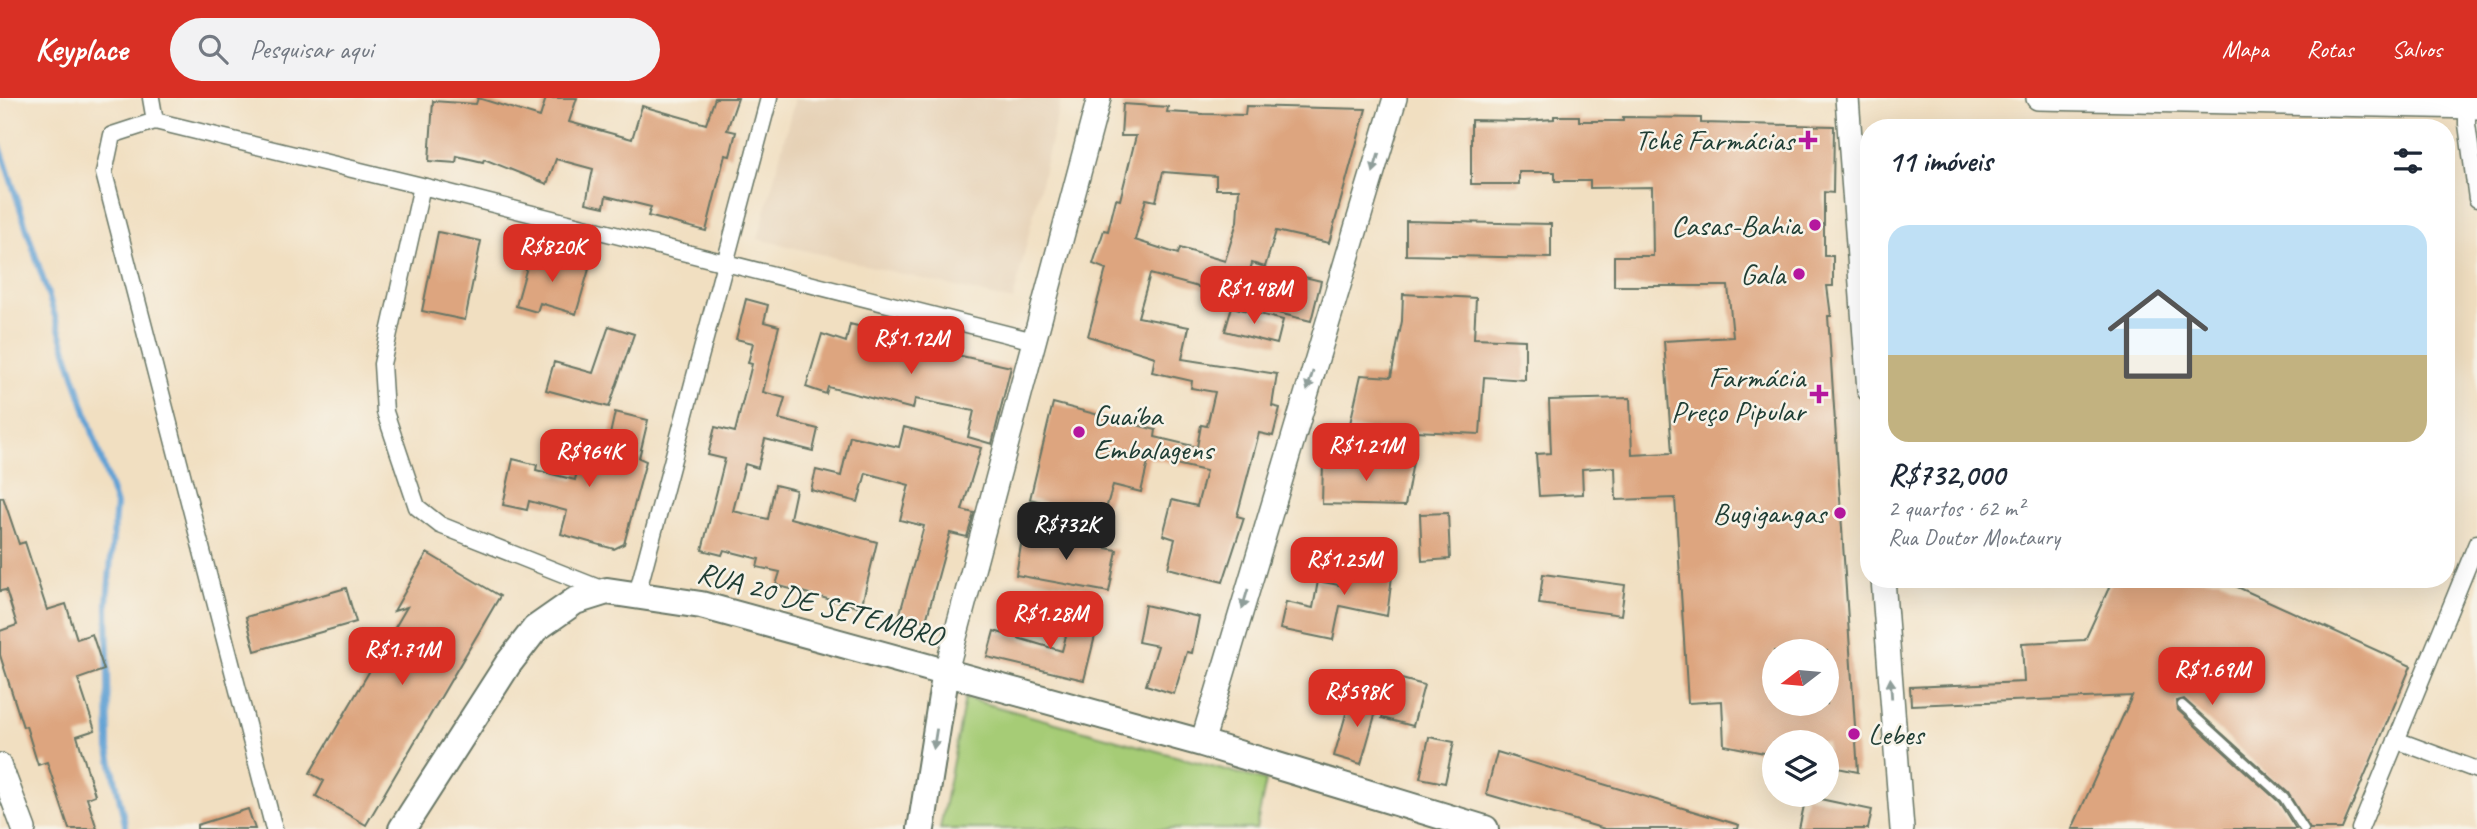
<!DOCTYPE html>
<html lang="pt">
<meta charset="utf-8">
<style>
body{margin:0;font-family:Caveat,sans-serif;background:#f2f2f3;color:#1f2937;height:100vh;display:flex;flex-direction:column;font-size:26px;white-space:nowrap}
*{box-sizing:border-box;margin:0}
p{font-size:23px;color:#747a83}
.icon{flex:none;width:38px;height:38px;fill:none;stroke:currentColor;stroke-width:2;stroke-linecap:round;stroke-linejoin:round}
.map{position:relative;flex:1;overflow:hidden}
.sheet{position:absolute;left:1860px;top:21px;width:595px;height:469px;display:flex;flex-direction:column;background:#fff;border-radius:28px;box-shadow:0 7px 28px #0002}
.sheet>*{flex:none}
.needle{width:46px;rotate:254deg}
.buttons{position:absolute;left:1762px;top:541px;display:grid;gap:14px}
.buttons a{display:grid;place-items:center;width:77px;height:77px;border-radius:50%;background:#fff;box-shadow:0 7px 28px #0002;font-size:35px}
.price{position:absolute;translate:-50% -60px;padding:0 16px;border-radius:14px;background:#d93025;color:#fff;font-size:23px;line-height:46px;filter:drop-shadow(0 2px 4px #0008)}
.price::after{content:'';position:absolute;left:50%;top:42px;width:21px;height:16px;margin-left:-10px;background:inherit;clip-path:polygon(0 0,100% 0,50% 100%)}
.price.on{background:#222;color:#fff}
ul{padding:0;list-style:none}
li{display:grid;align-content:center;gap:14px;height:371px;padding:0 28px}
li span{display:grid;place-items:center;height:217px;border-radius:21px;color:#555}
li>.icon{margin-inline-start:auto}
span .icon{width:126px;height:126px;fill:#fffc;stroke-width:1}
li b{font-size:30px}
h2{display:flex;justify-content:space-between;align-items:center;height:84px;padding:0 28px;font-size:30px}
header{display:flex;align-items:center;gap:42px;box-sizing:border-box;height:98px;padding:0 35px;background:#d93025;color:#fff}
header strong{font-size:33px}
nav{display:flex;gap:38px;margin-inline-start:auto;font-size:24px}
.search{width:490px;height:63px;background:#f2f2f3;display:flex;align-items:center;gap:18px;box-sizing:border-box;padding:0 24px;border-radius:38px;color:#747a83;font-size:26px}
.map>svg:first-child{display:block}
</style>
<header>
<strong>Keyplace</strong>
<div class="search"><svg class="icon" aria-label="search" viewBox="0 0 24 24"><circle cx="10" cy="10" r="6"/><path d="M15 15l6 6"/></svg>Pesquisar aqui</div>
<nav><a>Mapa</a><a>Rotas</a><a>Salvos</a></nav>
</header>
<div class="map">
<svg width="2477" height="731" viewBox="0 0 2477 731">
<rect width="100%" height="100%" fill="#f7f3e8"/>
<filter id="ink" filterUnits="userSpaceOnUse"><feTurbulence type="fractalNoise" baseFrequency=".0143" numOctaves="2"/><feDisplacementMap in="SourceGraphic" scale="14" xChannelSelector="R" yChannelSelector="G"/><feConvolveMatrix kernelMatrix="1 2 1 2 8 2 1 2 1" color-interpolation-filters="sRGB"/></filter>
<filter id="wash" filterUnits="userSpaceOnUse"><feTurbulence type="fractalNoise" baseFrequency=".00686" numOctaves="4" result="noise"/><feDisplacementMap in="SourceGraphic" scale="28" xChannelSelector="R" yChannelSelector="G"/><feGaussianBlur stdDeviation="1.57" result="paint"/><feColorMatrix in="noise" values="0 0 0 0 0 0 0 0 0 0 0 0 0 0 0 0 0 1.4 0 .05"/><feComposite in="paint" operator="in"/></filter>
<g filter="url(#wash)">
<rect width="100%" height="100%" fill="#f1dfc1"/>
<path fill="#e6d1b6" d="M 795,0 L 1061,0 L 1013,203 L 758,141 Z"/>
<path fill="#a6cc76" stroke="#628455" stroke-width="2" d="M 965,600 L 1266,683 L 1256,731 L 940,731 Z"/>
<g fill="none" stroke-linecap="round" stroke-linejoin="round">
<path stroke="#61a1d4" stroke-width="6" d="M 0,48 L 116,407 L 107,504 L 109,652 L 126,731"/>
</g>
<g id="blocks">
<path fill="#dda57f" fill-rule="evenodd" d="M 478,0 L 540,19 L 546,0 L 577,0 L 569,24 L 632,41 L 642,8 L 706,26 L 715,0 L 738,0 L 727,32 L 736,34 L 730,58 L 725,57 L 706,133 L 648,118 L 651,109 L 606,98 L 604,109 L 586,105 L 593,71 L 556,61 L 547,86 L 484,61 L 483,64 L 457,58 L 456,65 L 429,63 L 433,3 L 476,6 Z
M 1123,6 L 1168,9 L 1167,14 L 1203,16 L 1245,17 L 1246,8 L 1366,11 L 1329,145 L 1276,133 L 1265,169 L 1252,165 L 1243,201 L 1150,176 L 1138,219 L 1189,229 L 1182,261 L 1277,276 L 1272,308 L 1280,310 L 1273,338 L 1259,335 L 1237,418 L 1244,420 L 1223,484 L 1168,470 L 1175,441 L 1163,437 L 1172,402 L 1197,408 L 1206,373 L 1149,360 L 1141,394 L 1113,387 L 1103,421 L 1030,401 L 1053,305 L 1156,332 L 1155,339 L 1197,349 L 1201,327 L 1207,328 L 1215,294 L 1191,290 L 1192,283 L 1152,274 L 1155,259 L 1088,238 L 1106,171 L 1093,166 L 1104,132 L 1108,133 L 1116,101 L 1120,102 L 1136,38 L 1121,38 ZM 1163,74 L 1216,78 L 1216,91 L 1239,91 L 1237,124 L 1225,163 L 1180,150 L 1178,156 L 1135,142 L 1146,101 L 1156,103 Z
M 1554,18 L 1579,18 L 1579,23 L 1623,23 L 1623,19 L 1701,20 L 1701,25 L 1834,28 L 1833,95 L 1824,94 L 1824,158 L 1833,158 L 1833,188 L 1827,188 L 1831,218 L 1828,218 L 1858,674 L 1827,668 L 1827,644 L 1774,644 L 1774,657 L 1724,647 L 1722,603 L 1688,605 L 1675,400 L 1616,402 L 1615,369 L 1582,371 L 1583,396 L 1539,398 L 1536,356 L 1551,355 L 1549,302 L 1630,300 L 1632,357 L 1672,355 L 1664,243 L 1733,239 L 1728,188 L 1614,188 L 1614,158 L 1653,158 L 1652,89 L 1590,90 L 1590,83 L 1555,83 L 1555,74 L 1519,74 L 1519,86 L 1471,86 L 1471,22 L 1525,23 L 1554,21 ZM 1774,553 L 1827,553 L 1827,606 L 1774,606 Z
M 1406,123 L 1551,126 L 1551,160 L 1406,157 Z
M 438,134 L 481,143 L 465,222 L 422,213 Z
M 532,151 L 553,156 L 552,161 L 589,171 L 576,216 L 540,205 L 537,214 L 516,208 Z
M 1284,174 L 1321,183 L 1311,223 L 1274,214 Z
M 1403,196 L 1476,200 L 1474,240 L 1525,242 L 1525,282 L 1484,279 L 1480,336 L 1349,330 L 1361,277 L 1391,279 L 1402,223 Z
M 746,201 L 768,207 L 764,224 L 779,228 L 763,294 L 785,300 L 779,321 L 818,331 L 813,353 L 765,341 L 758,370 L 745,366 L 733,413 L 768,421 L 775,387 L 796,392 L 790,420 L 877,444 L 861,510 L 776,487 L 780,474 L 757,469 L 759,461 L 724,452 L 722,457 L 702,452 L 725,361 L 708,357 L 715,329 L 735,334 L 752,266 L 748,265 L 753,245 L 736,241 Z
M 1232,209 L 1283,222 L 1277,246 L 1225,233 Z
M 850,226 L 904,240 L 903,245 L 1011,269 L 992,346 L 968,339 L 974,313 L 915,301 L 913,311 L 828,289 L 826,296 L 806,289 L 822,236 L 846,244 Z
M 609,228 L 634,236 L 609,309 L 546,292 L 554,264 L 593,275 Z
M 615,314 L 648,322 L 639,360 L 646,363 L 624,446 L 614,451 L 561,436 L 567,413 L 529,403 L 527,412 L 503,407 L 513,361 L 537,367 L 536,372 L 575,382 L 579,365 L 613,375 L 623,344 L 609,341 Z
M 904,329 L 981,350 L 962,412 L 974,415 L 967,439 L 950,435 L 926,523 L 900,515 L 924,428 L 900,422 L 909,387 L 866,375 L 858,404 L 811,392 L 816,372 L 841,378 L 850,338 L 899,349 Z
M 1323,363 L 1413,364 L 1405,408 L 1322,406 Z
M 3,399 L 19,446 L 25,444 L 47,512 L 66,506 L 77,541 L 92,536 L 104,572 L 78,581 L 95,632 L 77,638 L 95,697 L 87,700 L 97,731 L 69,731 L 47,664 L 38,667 L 26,628 L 23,629 L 0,557 L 0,533 L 17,527 L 6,492 L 0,493 L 0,400 Z
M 1448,415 L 1450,461 L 1422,463 L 1420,416 Z
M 1023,435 L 1117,452 L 1109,494 L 1016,477 Z
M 1350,454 L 1394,462 L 1387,518 L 1340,508 L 1333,542 L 1280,531 L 1286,504 L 1313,510 L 1318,483 L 1344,488 Z
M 427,455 L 500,498 L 366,727 L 316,698 L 324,683 L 310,675 L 407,509 L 394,513 Z
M 1543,476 L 1625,487 L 1621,517 L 1539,506 Z
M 2113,481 L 2220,481 L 2411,568 L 2342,731 L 2310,731 L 2288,695 L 2184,601 L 2177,603 L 2178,612 L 2279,704 L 2296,731 L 2072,731 L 2132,598 L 1911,607 L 1910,589 L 2024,584 L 2022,545 L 2085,542 Z
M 346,490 L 356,524 L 255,553 L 246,519 Z
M 1145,507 L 1199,519 L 1192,555 L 1187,554 L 1174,596 L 1146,587 L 1158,548 L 1138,544 Z
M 1071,519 L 1098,526 L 1084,582 L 987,559 L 994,533 L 1062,553 Z
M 1394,579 L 1424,587 L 1413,628 L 1382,620 Z
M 1352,595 L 1379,603 L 1361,666 L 1334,658 Z
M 1429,639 L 1454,644 L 1445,685 L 1420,680 Z
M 1497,654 L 1739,727 L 1738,731 L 1605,731 L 1486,696 Z
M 1806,698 L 1872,712 L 1868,731 L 1799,731 Z
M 248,711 L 255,731 L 197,731 L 197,727 Z"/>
</g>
</g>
<g filter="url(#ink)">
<use href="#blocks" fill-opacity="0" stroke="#687665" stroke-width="2"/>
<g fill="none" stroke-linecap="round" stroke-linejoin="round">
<g stroke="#687665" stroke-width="11">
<path id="lane" d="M 2182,607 L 2284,700 L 2304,731"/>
</g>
<g stroke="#687665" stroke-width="19">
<path id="street" d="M 151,0 L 155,23
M 2467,0 L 2467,26 L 2477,101
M 422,88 L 1034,243
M 637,496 L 769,0
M 2396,642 L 2477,672
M 274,731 L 104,75 L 112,37 L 155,23 L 422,88 L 382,266 L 385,314 L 417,409 L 440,427 L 606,493
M 2360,731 L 2477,445"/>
</g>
<g stroke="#687665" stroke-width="26">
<path id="secondary" d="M 1847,0 L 1869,292
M 2038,0 L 2477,9
M 1883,481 L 1902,731
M 946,573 L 1099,0
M 1202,645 L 1395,0
M 0,667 L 24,731"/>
</g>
<g stroke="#687665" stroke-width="30">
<path id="primary" d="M 402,731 L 508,566 L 535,531 L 575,503 L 607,493 L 701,507 L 1202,645 L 1485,731
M 921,731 L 946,573"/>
</g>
<use href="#lane" stroke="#fff" stroke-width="8"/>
<use href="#street" stroke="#fff" stroke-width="16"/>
<use href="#secondary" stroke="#fff" stroke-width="23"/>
<use href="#primary" stroke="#fff" stroke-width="26"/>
</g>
<defs><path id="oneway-solid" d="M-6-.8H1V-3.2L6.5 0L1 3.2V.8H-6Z" transform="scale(1.75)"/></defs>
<g fill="#8f9e9a">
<use href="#oneway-solid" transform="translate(1376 65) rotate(107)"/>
<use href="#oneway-solid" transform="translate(1310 283) rotate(107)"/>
<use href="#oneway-solid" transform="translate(1245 501) rotate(107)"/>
<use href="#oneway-solid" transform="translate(1891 590) rotate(-94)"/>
<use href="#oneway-solid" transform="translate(935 641) rotate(99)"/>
</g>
</g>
<g fill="#b5179e" stroke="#f7f3e8" stroke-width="2.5">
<path d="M1804.5 31.5h7v7h7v7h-7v7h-7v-7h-7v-7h7z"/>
<circle cx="1815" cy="127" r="7"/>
<circle cx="1799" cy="176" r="7"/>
<path d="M1815.5 285.5h7v7h7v7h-7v7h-7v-7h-7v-7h7z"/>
<circle cx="1079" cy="334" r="7"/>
<circle cx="1840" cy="415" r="7"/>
<circle cx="1854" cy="636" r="7"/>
</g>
<g text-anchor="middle" stroke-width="5" stroke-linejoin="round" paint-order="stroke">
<g font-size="30" fill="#1f3d34" stroke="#f7f3e8" text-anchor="end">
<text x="1794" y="52">Tchê Farmácias</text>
<text x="1801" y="137">Casas-Bahia</text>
<text x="1785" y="186">Gala</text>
<text x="1805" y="289">Farmácia<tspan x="1805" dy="34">Preço Pipular</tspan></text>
<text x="1093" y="327" text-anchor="start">Guaíba<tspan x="1093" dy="34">Embalagens</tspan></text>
<text x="1826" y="425">Bugigangas</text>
<text x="1868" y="646" text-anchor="start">Lebes</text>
</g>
<g font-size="30" fill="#1f3d34" stroke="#f7f3e8">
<text transform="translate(820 506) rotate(15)" y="10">RUA 20 DE SETEMBRO</text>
</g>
</g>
</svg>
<div class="buttons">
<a><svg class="needle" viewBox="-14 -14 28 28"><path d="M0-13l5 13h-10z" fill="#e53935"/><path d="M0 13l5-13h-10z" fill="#747a83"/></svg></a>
<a><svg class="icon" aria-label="layers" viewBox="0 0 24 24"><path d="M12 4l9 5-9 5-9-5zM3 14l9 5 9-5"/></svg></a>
</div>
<b class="price" style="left:552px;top:186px">R$820K</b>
<b class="price" style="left:1254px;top:228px">R$1.48M</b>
<b class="price" style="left:911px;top:278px">R$1.12M</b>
<b class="price" style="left:1366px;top:385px">R$1.21M</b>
<b class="price" style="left:589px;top:391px">R$964K</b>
<b class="price on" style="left:1066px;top:464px">R$732K</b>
<b class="price" style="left:1344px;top:499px">R$1.25M</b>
<b class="price" style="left:1050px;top:553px">R$1.28M</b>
<b class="price" style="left:402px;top:589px">R$1.71M</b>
<b class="price" style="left:2212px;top:609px">R$1.69M</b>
<b class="price" style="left:1357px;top:631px">R$598K</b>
<section class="sheet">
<h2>11 imóveis<svg class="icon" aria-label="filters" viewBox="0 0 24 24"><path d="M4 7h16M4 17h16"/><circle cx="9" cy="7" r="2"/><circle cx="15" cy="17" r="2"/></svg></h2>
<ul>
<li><span style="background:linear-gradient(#bfe0f5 60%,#c2b280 0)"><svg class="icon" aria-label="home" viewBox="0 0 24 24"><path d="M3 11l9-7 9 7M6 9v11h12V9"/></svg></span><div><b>R$732,000</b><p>2 quartos · 62 m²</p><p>Rua Doutor Montaury</p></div></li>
</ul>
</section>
</div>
